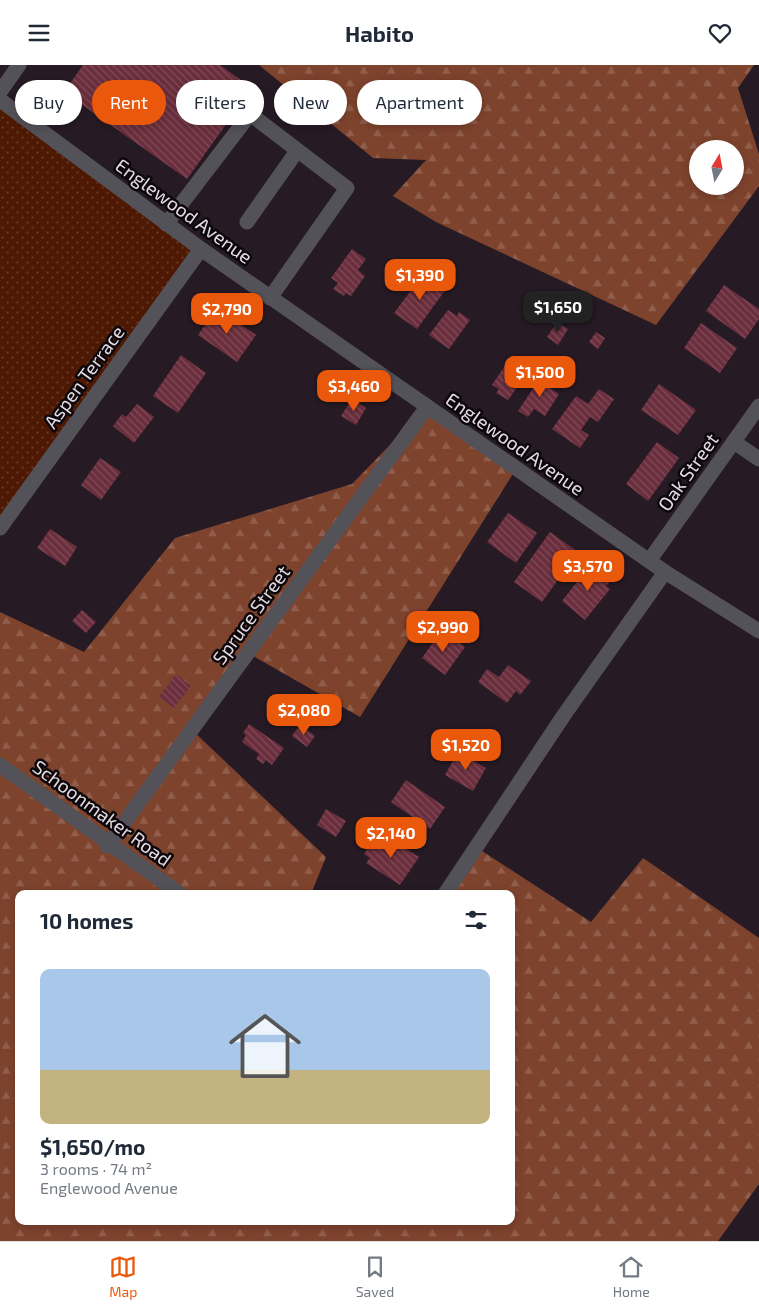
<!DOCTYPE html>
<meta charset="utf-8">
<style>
body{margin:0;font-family:"Exo 2",sans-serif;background:#f6f6f7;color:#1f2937;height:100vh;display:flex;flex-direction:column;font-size:19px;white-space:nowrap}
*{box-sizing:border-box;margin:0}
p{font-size:16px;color:#747a83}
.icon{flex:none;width:28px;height:28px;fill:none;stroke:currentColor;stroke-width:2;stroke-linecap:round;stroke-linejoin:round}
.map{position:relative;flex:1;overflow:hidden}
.drawer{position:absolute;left:15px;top:825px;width:500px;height:335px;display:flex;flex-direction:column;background:#fff;border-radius:10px;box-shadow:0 2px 8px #0003}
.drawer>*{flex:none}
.banner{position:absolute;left:15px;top:15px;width:500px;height:45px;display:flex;gap:10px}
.needle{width:32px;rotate:10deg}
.buttons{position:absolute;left:689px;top:75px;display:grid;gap:10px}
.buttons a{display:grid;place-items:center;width:55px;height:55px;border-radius:50%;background:#fff;box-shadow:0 2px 8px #0003;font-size:25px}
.price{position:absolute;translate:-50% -42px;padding:0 11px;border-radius:10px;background:#ea580c;color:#fff;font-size:16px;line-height:32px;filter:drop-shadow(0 1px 2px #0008)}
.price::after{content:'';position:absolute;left:50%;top:30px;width:15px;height:11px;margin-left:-8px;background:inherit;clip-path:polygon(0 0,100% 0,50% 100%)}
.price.active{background:#222;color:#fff}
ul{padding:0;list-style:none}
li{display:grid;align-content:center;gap:10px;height:265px;padding:0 25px}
li span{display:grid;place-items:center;height:155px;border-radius:10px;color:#555}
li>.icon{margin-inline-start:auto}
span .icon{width:90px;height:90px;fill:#fffc;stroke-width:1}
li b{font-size:21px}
h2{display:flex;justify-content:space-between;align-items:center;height:60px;padding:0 25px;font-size:21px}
.tag{padding:0 18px;border-radius:22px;background:#fff;box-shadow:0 2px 8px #0003;font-size:18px;line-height:45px}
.tag.active{background:#ea580c;color:#fff}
header{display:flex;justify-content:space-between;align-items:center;height:65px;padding:0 25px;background:#fff;font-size:22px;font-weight:700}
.tabs{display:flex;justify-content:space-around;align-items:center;height:70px;border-top:1px solid #e0e1e3;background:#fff;font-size:14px;color:#747a83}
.tabs a{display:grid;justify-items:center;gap:2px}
.tabs .active{color:#ea580c}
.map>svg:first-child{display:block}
</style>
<header><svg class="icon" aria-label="menu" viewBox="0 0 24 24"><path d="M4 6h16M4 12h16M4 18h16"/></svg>Habito<svg class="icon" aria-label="heart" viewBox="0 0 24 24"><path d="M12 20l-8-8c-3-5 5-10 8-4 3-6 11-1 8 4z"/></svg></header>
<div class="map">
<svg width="759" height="1176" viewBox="0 0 759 1176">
<defs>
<pattern id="green-dots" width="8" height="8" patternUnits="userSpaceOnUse" patternTransform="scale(1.25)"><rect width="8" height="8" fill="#4e1903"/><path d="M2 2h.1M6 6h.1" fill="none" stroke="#673a28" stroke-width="1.8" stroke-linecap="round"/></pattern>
<pattern id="forest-firs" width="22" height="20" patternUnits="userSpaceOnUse" patternTransform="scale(1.25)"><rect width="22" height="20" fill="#7e432d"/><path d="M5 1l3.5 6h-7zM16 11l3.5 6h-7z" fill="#905e4b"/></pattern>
<pattern id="building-back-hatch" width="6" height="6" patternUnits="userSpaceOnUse" patternTransform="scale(1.25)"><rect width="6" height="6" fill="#6b2e3d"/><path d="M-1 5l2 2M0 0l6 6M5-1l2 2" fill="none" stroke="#804c59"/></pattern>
</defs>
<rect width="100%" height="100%" fill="#261a24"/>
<path fill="url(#green-dots)" d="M 0,37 L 201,184 L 0,463 Z"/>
<path fill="url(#forest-firs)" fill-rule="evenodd" d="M 259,0 L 754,0 L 738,23 L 759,89 L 759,121 L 656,260 L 436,157 L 393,131 L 426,95 L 373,93 ZM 698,84 L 735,84 L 735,121 L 698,121 Z
M 427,342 L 516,404 L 360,652 L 248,588 L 192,665 L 326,792 L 311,829 L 19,829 L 19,1156 L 511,1156 L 511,829 L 445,829 L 476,782 L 591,857 L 643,793 L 759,873 L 759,1119 L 718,1176 L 0,1176 L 0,547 L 84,587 L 175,473 L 352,419 Z"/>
<path fill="url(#building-back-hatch)" d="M 83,0 L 220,0 L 252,23 L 187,114 L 64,27 Z
M 352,184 L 366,194 L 358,205 L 365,211 L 351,231 L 346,228 L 344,231 L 333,224 L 338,218 L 331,213 Z
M 424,208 L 446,224 L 417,264 L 394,248 Z
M 724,220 L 759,244 L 759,254 L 745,274 L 706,246 Z
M 549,228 L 565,238 L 556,253 L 540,242 Z
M 217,243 L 256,270 L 237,297 L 198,270 Z
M 448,245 L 457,251 L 459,247 L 470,255 L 449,284 L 429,270 Z
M 557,257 L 568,264 L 558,280 L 547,272 Z
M 701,258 L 737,283 L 720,308 L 684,283 Z
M 596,267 L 605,273 L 598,284 L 589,277 Z
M 181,290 L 206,308 L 178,348 L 153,331 Z
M 512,290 L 520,296 L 517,301 L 527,308 L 508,335 L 496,328 L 499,324 L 492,320 Z
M 542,310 L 554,319 L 551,324 L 559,329 L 545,351 L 534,344 L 528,352 L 518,346 Z
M 659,319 L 696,345 L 678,370 L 641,345 Z
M 599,324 L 614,334 L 598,357 L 590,352 L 581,365 L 589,370 L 580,383 L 552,364 L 576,331 L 588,339 Z
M 352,334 L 366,343 L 356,360 L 341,351 Z
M 137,339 L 154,352 L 134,378 L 113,361 L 122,349 L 126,352 Z
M 657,377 L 679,393 L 648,436 L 626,419 Z
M 100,393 L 121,407 L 101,435 L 81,420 Z
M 508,448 L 537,468 L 516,498 L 487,477 Z
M 50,464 L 77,482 L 65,501 L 37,483 Z
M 550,467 L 578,487 L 542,537 L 514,517 Z
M 591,499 L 611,515 L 606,521 L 610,524 L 585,555 L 562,536 Z
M 82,545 L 96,557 L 86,568 L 72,556 Z
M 442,565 L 465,582 L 445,610 L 422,593 Z
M 508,600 L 531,616 L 520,630 L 516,626 L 507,638 L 478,617 L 487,604 L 499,612 Z
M 176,609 L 191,621 L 174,643 L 159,632 Z
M 249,659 L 284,683 L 272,700 L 266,695 L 263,699 L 256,694 L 259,689 L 242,677 L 246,670 L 243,668 Z
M 300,660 L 315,671 L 307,682 L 292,671 Z
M 458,687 L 486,703 L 473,726 L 445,710 Z
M 406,715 L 445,742 L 430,764 L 391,737 Z
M 326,744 L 346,756 L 336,772 L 317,760 Z
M 377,770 L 382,773 L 384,770 L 419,792 L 400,820 L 366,798 L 370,793 L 364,789 Z"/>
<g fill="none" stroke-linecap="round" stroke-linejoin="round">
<path stroke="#545259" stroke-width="15" d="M 0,27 L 19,0
M 0,35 L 201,184 L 665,507 L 759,566
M 247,157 L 297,86
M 166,159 L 250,49 L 347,123 L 270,233
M 734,377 L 759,394
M 0,463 L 201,184
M 649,496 L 759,341
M 0,700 L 180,829
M 107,781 L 427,342
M 445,829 L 564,650 L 665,507"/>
</g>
<g text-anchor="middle" stroke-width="5" stroke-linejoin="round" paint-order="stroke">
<g font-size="19" fill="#e5dce3" stroke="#0c070b">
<text transform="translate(184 146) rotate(36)" y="7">Englewood Avenue</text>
<text transform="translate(84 312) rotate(-54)" y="7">Aspen Terrace</text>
<text transform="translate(515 379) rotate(35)" y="7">Englewood Avenue</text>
<text transform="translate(688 407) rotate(-55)" y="7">Oak Street</text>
<text transform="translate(251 550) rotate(-54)" y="7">Spruce Street</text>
<text transform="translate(102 748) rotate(36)" y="7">Schoonmaker Road</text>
</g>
</g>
</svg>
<div class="buttons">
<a><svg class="needle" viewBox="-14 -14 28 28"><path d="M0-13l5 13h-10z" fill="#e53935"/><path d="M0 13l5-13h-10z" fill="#747a83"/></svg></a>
</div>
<b class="price" style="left:420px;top:236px">$1,390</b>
<b class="price active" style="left:558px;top:268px">$1,650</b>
<b class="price" style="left:227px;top:270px">$2,790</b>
<b class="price" style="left:540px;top:333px">$1,500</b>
<b class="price" style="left:354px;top:347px">$3,460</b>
<b class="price" style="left:588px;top:527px">$3,570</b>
<b class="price" style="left:443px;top:588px">$2,990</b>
<b class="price" style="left:304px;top:671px">$2,080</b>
<b class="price" style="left:466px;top:706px">$1,520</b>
<b class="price" style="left:391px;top:794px">$2,140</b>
<div class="banner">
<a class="tag">Buy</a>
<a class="tag active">Rent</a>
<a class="tag">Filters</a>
<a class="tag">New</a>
<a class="tag">Apartment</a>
</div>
<section class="drawer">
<h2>10 homes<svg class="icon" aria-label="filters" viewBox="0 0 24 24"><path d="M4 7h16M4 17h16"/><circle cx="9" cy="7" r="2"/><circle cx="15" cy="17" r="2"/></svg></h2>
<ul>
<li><span style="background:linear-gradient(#a9c7e8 65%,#c2b280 0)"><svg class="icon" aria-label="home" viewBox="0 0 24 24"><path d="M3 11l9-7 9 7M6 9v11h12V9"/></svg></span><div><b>$1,650/mo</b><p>3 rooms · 74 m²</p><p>Englewood Avenue</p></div></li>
</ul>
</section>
</div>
<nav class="tabs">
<a class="active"><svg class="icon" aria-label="map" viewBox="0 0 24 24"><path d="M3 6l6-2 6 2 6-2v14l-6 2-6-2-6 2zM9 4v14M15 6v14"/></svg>Map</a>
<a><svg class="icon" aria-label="saved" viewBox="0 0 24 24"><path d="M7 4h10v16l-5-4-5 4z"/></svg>Saved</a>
<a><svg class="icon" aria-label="home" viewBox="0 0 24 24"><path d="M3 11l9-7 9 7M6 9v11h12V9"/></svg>Home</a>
</nav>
